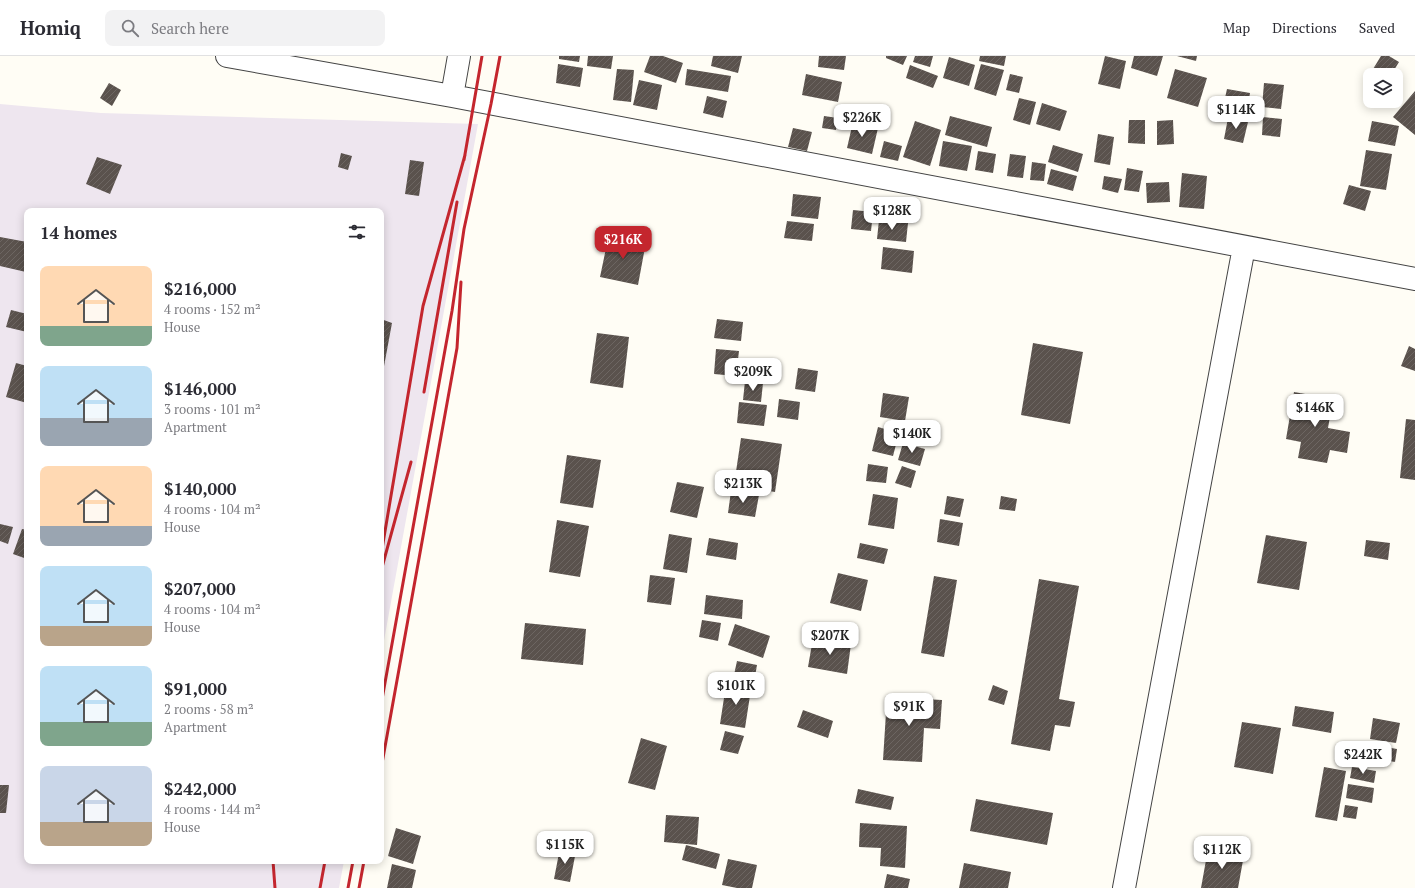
<!DOCTYPE html>
<meta charset="utf-8">
<style>
body{margin:0;font-family:"PT Serif",serif;background:#f2f2f3;color:#2b2b33;height:100vh;display:flex;flex-direction:column;font-size:15px;white-space:nowrap}
*{box-sizing:border-box;margin:0}
p{font-size:13px;color:#7c7c81}
.icon{flex:none;width:22px;height:22px;fill:none;stroke:currentColor;stroke-width:2;stroke-linecap:round;stroke-linejoin:round}
.map{position:relative;flex:1;overflow:hidden}
.details{position:absolute;left:24px;top:152px;width:360px;height:656px;display:flex;flex-direction:column;background:#fff;border-radius:8px;box-shadow:0 2px 10px #0003}
.details>*{flex:none}
.buttons{position:absolute;left:1363px;top:12px;display:grid;gap:8px}
.buttons a{display:grid;place-items:center;width:40px;height:40px;border-radius:8px;background:#fff;box-shadow:0 2px 10px #0003;font-size:20px}
.price{position:absolute;translate:-50% -34px;padding:0 9px;border-radius:8px;background:#fff;color:#222;font-size:13px;line-height:26px;filter:drop-shadow(0 1px 2px #0008)}
.price::after{content:'';position:absolute;left:50%;top:24px;width:12px;height:9px;margin-left:-6px;background:inherit;clip-path:polygon(0 0,100% 0,50% 100%)}
.price.selected{background:#c4262e;color:#fff}
ul{padding:0;list-style:none}
li{display:flex;align-items:center;gap:12px;height:100px;padding:0 16px}
li span{display:grid;place-items:center;flex:none;width:112px;height:80px;border-radius:8px;color:#555}
li>.icon{margin-inline-start:auto}
span .icon{width:48px;height:48px;fill:#fffc;stroke-width:1}
li b{font-size:17px}
h2{display:flex;justify-content:space-between;align-items:center;height:48px;padding:0 16px;font-size:17px}
header{display:flex;align-items:center;gap:24px;box-sizing:border-box;height:56px;padding:0 20px;background:#fff;border-bottom:1px solid #e1e1e2}
header strong{font-size:19px}
nav{display:flex;gap:22px;margin-inline-start:auto;font-size:14px}
.search{width:280px;height:36px;background:#f2f2f3;display:flex;align-items:center;gap:10px;box-sizing:border-box;padding:0 14px;border-radius:8px;color:#7c7c81;font-size:15px}
.map>svg:first-child{display:block}
</style>
<header>
<strong>Homiq</strong>
<div class="search"><svg class="icon" aria-label="search" viewBox="0 0 24 24"><circle cx="10" cy="10" r="6"/><path d="M15 15l6 6"/></svg>Search here</div>
<nav><a>Map</a><a>Directions</a><a>Saved</a></nav>
</header>
<div class="map">
<svg width="1415" height="832" viewBox="0 0 1415 832">
<defs>
<pattern id="building-hatch" width="6" height="6" patternUnits="userSpaceOnUse"><rect width="6" height="6" fill="#5a524d"/><path d="M-1 1l2-2M0 6l6-6M5 7l2-2" fill="none" stroke="#6d6662"/></pattern>
</defs>
<rect width="100%" height="100%" fill="#fffdf5"/>
<path fill="#eee6ef" d="M 0,48 L 101,57 L 478,68 L 381,601 L 381,155 L 27,155 L 27,805 L 344,805 L 339,832 L 0,832 Z"/>
<path fill="url(#building-hatch)" d="M 559,0 L 580,0 L 579,6 L 559,3 Z
M 588,0 L 613,0 L 611,13 L 587,10 Z
M 650,0 L 663,0 L 683,7 L 676,27 L 644,16 Z
M 713,0 L 742,0 L 738,17 L 711,10 Z
M 819,0 L 846,0 L 844,14 L 818,11 Z
M 886,0 L 907,0 L 903,9 L 886,2 Z
M 915,0 L 933,0 L 930,11 L 913,6 Z
M 980,0 L 1006,0 L 1004,10 L 979,5 Z
M 1105,0 L 1126,5 L 1120,33 L 1098,28 Z
M 1134,0 L 1163,0 L 1157,20 L 1131,12 Z
M 1177,0 L 1197,0 L 1196,5 Z
M 1381,0 L 1389,0 L 1399,6 L 1391,19 L 1373,19 L 1370,18 Z
M 949,1 L 975,9 L 969,30 L 943,22 Z
M 558,8 L 583,12 L 580,31 L 556,27 Z
M 981,8 L 1004,14 L 996,40 L 974,33 Z
M 910,9 L 938,20 L 933,32 L 906,22 Z
M 617,13 L 634,14 L 631,46 L 613,44 Z
M 687,13 L 731,20 L 728,36 L 685,29 Z
M 1175,13 L 1207,22 L 1198,51 L 1167,42 Z
M 806,18 L 842,26 L 838,46 L 802,39 Z
M 1010,18 L 1023,21 L 1019,37 L 1006,34 Z
M 639,24 L 662,29 L 657,54 L 633,49 Z
M 109,27 L 121,34 L 112,50 L 100,42 Z
M 1264,27 L 1284,29 L 1281,53 L 1262,51 Z
M 1227,33 L 1250,37 L 1247,55 L 1223,51 Z
M 1415,35 L 1415,79 L 1393,61 Z
M 707,40 L 727,45 L 723,62 L 703,57 Z
M 1019,42 L 1036,46 L 1030,69 L 1013,64 Z
M 1042,47 L 1067,55 L 1060,75 L 1036,68 Z
M 824,60 L 838,62 L 836,74 L 822,72 Z
M 950,60 L 992,71 L 987,91 L 945,79 Z
M 1263,61 L 1282,63 L 1280,81 L 1262,79 Z
M 1228,62 L 1248,66 L 1243,87 L 1224,83 Z
M 1129,64 L 1145,64 L 1145,88 L 1128,87 Z
M 1173,64 L 1174,88 L 1157,89 L 1157,65 Z
M 915,65 L 941,74 L 930,110 L 903,101 Z
M 1372,65 L 1399,70 L 1395,90 L 1368,85 Z
M 853,66 L 878,72 L 872,98 L 847,92 Z
M 793,72 L 812,76 L 807,95 L 788,91 Z
M 1098,78 L 1114,81 L 1110,109 L 1094,106 Z
M 884,85 L 902,90 L 898,105 L 880,101 Z
M 943,85 L 972,90 L 967,115 L 939,110 Z
M 1053,89 L 1083,98 L 1078,116 L 1048,106 Z
M 1366,94 L 1392,98 L 1386,134 L 1360,130 Z
M 978,95 L 996,98 L 993,117 L 975,114 Z
M 341,97 L 352,100 L 348,114 L 338,111 Z
M 1010,98 L 1026,100 L 1023,122 L 1007,120 Z
M 97,101 L 122,109 L 110,138 L 86,128 Z
M 410,104 L 424,106 L 419,140 L 405,138 Z
M 1032,106 L 1046,108 L 1044,125 L 1030,124 Z
M 1127,112 L 1143,115 L 1139,136 L 1124,134 Z
M 1051,113 L 1077,120 L 1073,135 L 1047,128 Z
M 1182,117 L 1207,120 L 1204,153 L 1179,151 Z
M 1104,120 L 1122,123 L 1118,137 L 1102,133 Z
M 1169,126 L 1170,146 L 1147,147 L 1146,127 Z
M 1349,129 L 1371,135 L 1365,155 L 1343,148 Z
M 793,138 L 821,141 L 818,163 L 791,160 Z
M 853,154 L 873,156 L 871,175 L 851,173 Z
M 879,164 L 908,167 L 906,186 L 877,183 Z
M 787,165 L 814,168 L 812,185 L 784,182 Z
M 609,178 L 646,186 L 638,229 L 600,221 Z
M 0,181 L 27,186 L 26,216 L 0,210 Z
M 883,191 L 914,195 L 912,217 L 881,213 Z
M 11,254 L 27,258 L 27,276 L 6,271 Z
M 381,263 L 392,267 L 382,321 L 381,321 Z
M 717,263 L 743,266 L 741,285 L 714,282 Z
M 597,277 L 629,281 L 623,332 L 590,327 Z
M 1033,287 L 1083,296 L 1070,368 L 1021,359 Z
M 1409,290 L 1415,293 L 1415,315 L 1401,310 Z
M 716,293 L 739,295 L 736,320 L 714,318 Z
M 16,307 L 27,310 L 27,347 L 6,341 Z
M 798,312 L 818,315 L 815,336 L 795,333 Z
M 745,325 L 763,327 L 761,346 L 743,344 Z
M 1294,336 L 1333,343 L 1328,372 L 1350,376 L 1347,397 L 1330,394 L 1327,407 L 1298,402 L 1301,386 L 1286,383 Z
M 883,337 L 909,341 L 905,365 L 880,361 Z
M 779,343 L 800,346 L 798,364 L 777,361 Z
M 739,346 L 767,349 L 764,370 L 737,367 Z
M 1406,363 L 1415,364 L 1415,424 L 1400,422 Z
M 878,371 L 899,377 L 893,400 L 872,395 Z
M 741,382 L 782,388 L 775,436 L 734,429 Z
M 903,387 L 925,393 L 920,410 L 898,404 Z
M 567,399 L 601,404 L 593,452 L 560,447 Z
M 868,408 L 888,411 L 886,427 L 866,425 Z
M 902,410 L 916,415 L 911,432 L 895,427 Z
M 677,426 L 704,431 L 697,462 L 670,456 Z
M 731,435 L 759,439 L 755,461 L 728,457 Z
M 873,438 L 898,442 L 894,473 L 868,469 Z
M 947,440 L 964,443 L 960,461 L 944,458 Z
M 1001,440 L 1017,443 L 1015,455 L 999,453 Z
M 940,463 L 963,467 L 959,490 L 937,486 Z
M 557,464 L 589,470 L 580,521 L 549,516 Z
M 0,468 L 13,471 L 8,488 L 0,485 Z
M 22,473 L 27,474 L 27,503 L 13,498 Z
M 669,478 L 692,482 L 687,517 L 663,513 Z
M 1266,479 L 1307,486 L 1299,534 L 1257,527 Z
M 709,482 L 738,487 L 736,504 L 706,499 Z
M 1366,484 L 1390,487 L 1388,504 L 1364,500 Z
M 860,487 L 888,493 L 884,508 L 857,502 Z
M 838,517 L 868,524 L 861,555 L 830,547 Z
M 650,519 L 675,522 L 671,549 L 647,546 Z
M 934,520 L 957,524 L 944,601 L 921,597 Z
M 1039,523 L 1079,530 L 1059,643 L 1075,646 L 1070,671 L 1055,669 L 1050,695 L 1011,688 Z
M 706,539 L 743,544 L 742,563 L 704,558 Z
M 702,564 L 721,567 L 718,585 L 699,581 Z
M 525,567 L 586,573 L 583,609 L 521,603 Z
M 735,568 L 770,580 L 763,602 L 728,589 Z
M 813,582 L 851,588 L 847,618 L 808,611 Z
M 737,605 L 757,609 L 753,632 L 732,628 Z
M 726,629 L 751,633 L 745,672 L 720,668 Z
M 993,629 L 1008,635 L 1004,649 L 988,644 Z
M 887,641 L 942,644 L 940,673 L 924,672 L 922,706 L 883,704 Z
M 1295,650 L 1334,656 L 1331,677 L 1292,670 Z
M 803,654 L 833,665 L 828,682 L 797,671 Z
M 1373,662 L 1400,667 L 1396,687 L 1370,683 Z
M 1242,666 L 1281,672 L 1273,718 L 1234,711 Z
M 725,675 L 744,680 L 738,698 L 720,694 Z
M 641,682 L 667,690 L 655,734 L 628,727 Z
M 1374,689 L 1397,693 L 1395,706 L 1372,702 Z
M 1324,711 L 1346,715 L 1337,765 L 1315,761 Z
M 1352,711 L 1376,715 L 1374,727 L 1350,722 Z
M 1348,728 L 1374,732 L 1372,747 L 1346,742 Z
M 0,729 L 9,729 L 6,757 L 0,757 Z
M 858,733 L 894,741 L 891,754 L 855,747 Z
M 976,743 L 1053,757 L 1047,789 L 970,775 Z
M 1345,749 L 1358,751 L 1356,763 L 1343,761 Z
M 666,759 L 699,761 L 697,789 L 664,786 Z
M 860,767 L 907,770 L 905,812 L 880,810 L 881,792 L 859,791 Z
M 396,772 L 421,780 L 413,808 L 388,800 Z
M 686,789 L 720,798 L 716,813 L 682,804 Z
M 560,792 L 576,795 L 570,826 L 554,823 Z
M 1208,793 L 1244,799 L 1238,832 L 1201,832 Z
M 728,803 L 757,809 L 752,832 L 737,832 L 722,829 Z
M 964,807 L 1011,816 L 1008,832 L 959,832 Z
M 392,808 L 416,814 L 412,832 L 387,832 Z
M 887,818 L 910,823 L 908,832 L 884,832 Z"/>
<g fill="none" stroke-linecap="round" stroke-linejoin="round">
<g stroke="#444" stroke-width="24">
<path id="minor" d="M 227,0 L 452,40 L 1415,223
M 452,40 L 459,0
M 1124,832 L 1244,191"/>
</g>
<use href="#minor" stroke="#fff" stroke-width="22"/>
<path stroke="#c4262e" stroke-width="3" d="M 464,104 L 482,0
M 424,336 L 457,146
M 381,499 L 423,250 L 465,99
M 381,515 L 411,406
M 381,649 L 452,255 L 464,173 L 491,48 L 500,0
M 381,713 L 457,292 L 461,226
M 273,805 L 275,832
M 320,832 L 325,805
M 348,832 L 353,805
M 359,832 L 364,805"/>
</g>
</svg>
<div class="buttons">
<a><svg class="icon" aria-label="layers" viewBox="0 0 24 24"><path d="M12 4l9 5-9 5-9-5zM3 14l9 5 9-5"/></svg></a>
</div>
<b class="price" style="left:1236px;top:74px">$114K</b>
<b class="price" style="left:862px;top:82px">$226K</b>
<b class="price" style="left:892px;top:175px">$128K</b>
<b class="price selected" style="left:623px;top:204px">$216K</b>
<b class="price" style="left:753px;top:336px">$209K</b>
<b class="price" style="left:1315px;top:372px">$146K</b>
<b class="price" style="left:912px;top:398px">$140K</b>
<b class="price" style="left:743px;top:448px">$213K</b>
<b class="price" style="left:830px;top:600px">$207K</b>
<b class="price" style="left:736px;top:650px">$101K</b>
<b class="price" style="left:909px;top:671px">$91K</b>
<b class="price" style="left:1363px;top:719px">$242K</b>
<b class="price" style="left:565px;top:809px">$115K</b>
<b class="price" style="left:1222px;top:814px">$112K</b>
<section class="details">
<h2>14 homes<svg class="icon" aria-label="filters" viewBox="0 0 24 24"><path d="M4 7h16M4 17h16"/><circle cx="9" cy="7" r="2"/><circle cx="15" cy="17" r="2"/></svg></h2>
<ul>
<li><span style="background:linear-gradient(#ffd9b3 75%,#7fa58c 0)"><svg class="icon" aria-label="home" viewBox="0 0 24 24"><path d="M3 11l9-7 9 7M6 9v11h12V9"/></svg></span><div><b>$216,000</b><p>4 rooms · 152 m²</p><p>House</p></div></li>
<li><span style="background:linear-gradient(#bfe0f5 65%,#9aa5b1 0)"><svg class="icon" aria-label="home" viewBox="0 0 24 24"><path d="M3 11l9-7 9 7M6 9v11h12V9"/></svg></span><div><b>$146,000</b><p>3 rooms · 101 m²</p><p>Apartment</p></div></li>
<li><span style="background:linear-gradient(#ffd9b3 75%,#9aa5b1 0)"><svg class="icon" aria-label="home" viewBox="0 0 24 24"><path d="M3 11l9-7 9 7M6 9v11h12V9"/></svg></span><div><b>$140,000</b><p>4 rooms · 104 m²</p><p>House</p></div></li>
<li><span style="background:linear-gradient(#bfe0f5 75%,#b9a48a 0)"><svg class="icon" aria-label="home" viewBox="0 0 24 24"><path d="M3 11l9-7 9 7M6 9v11h12V9"/></svg></span><div><b>$207,000</b><p>4 rooms · 104 m²</p><p>House</p></div></li>
<li><span style="background:linear-gradient(#bfe0f5 70%,#7fa58c 0)"><svg class="icon" aria-label="home" viewBox="0 0 24 24"><path d="M3 11l9-7 9 7M6 9v11h12V9"/></svg></span><div><b>$91,000</b><p>2 rooms · 58 m²</p><p>Apartment</p></div></li>
<li><span style="background:linear-gradient(#c9d6e8 70%,#b9a48a 0)"><svg class="icon" aria-label="home" viewBox="0 0 24 24"><path d="M3 11l9-7 9 7M6 9v11h12V9"/></svg></span><div><b>$242,000</b><p>4 rooms · 144 m²</p><p>House</p></div></li>
</ul>
</section>
</div>
